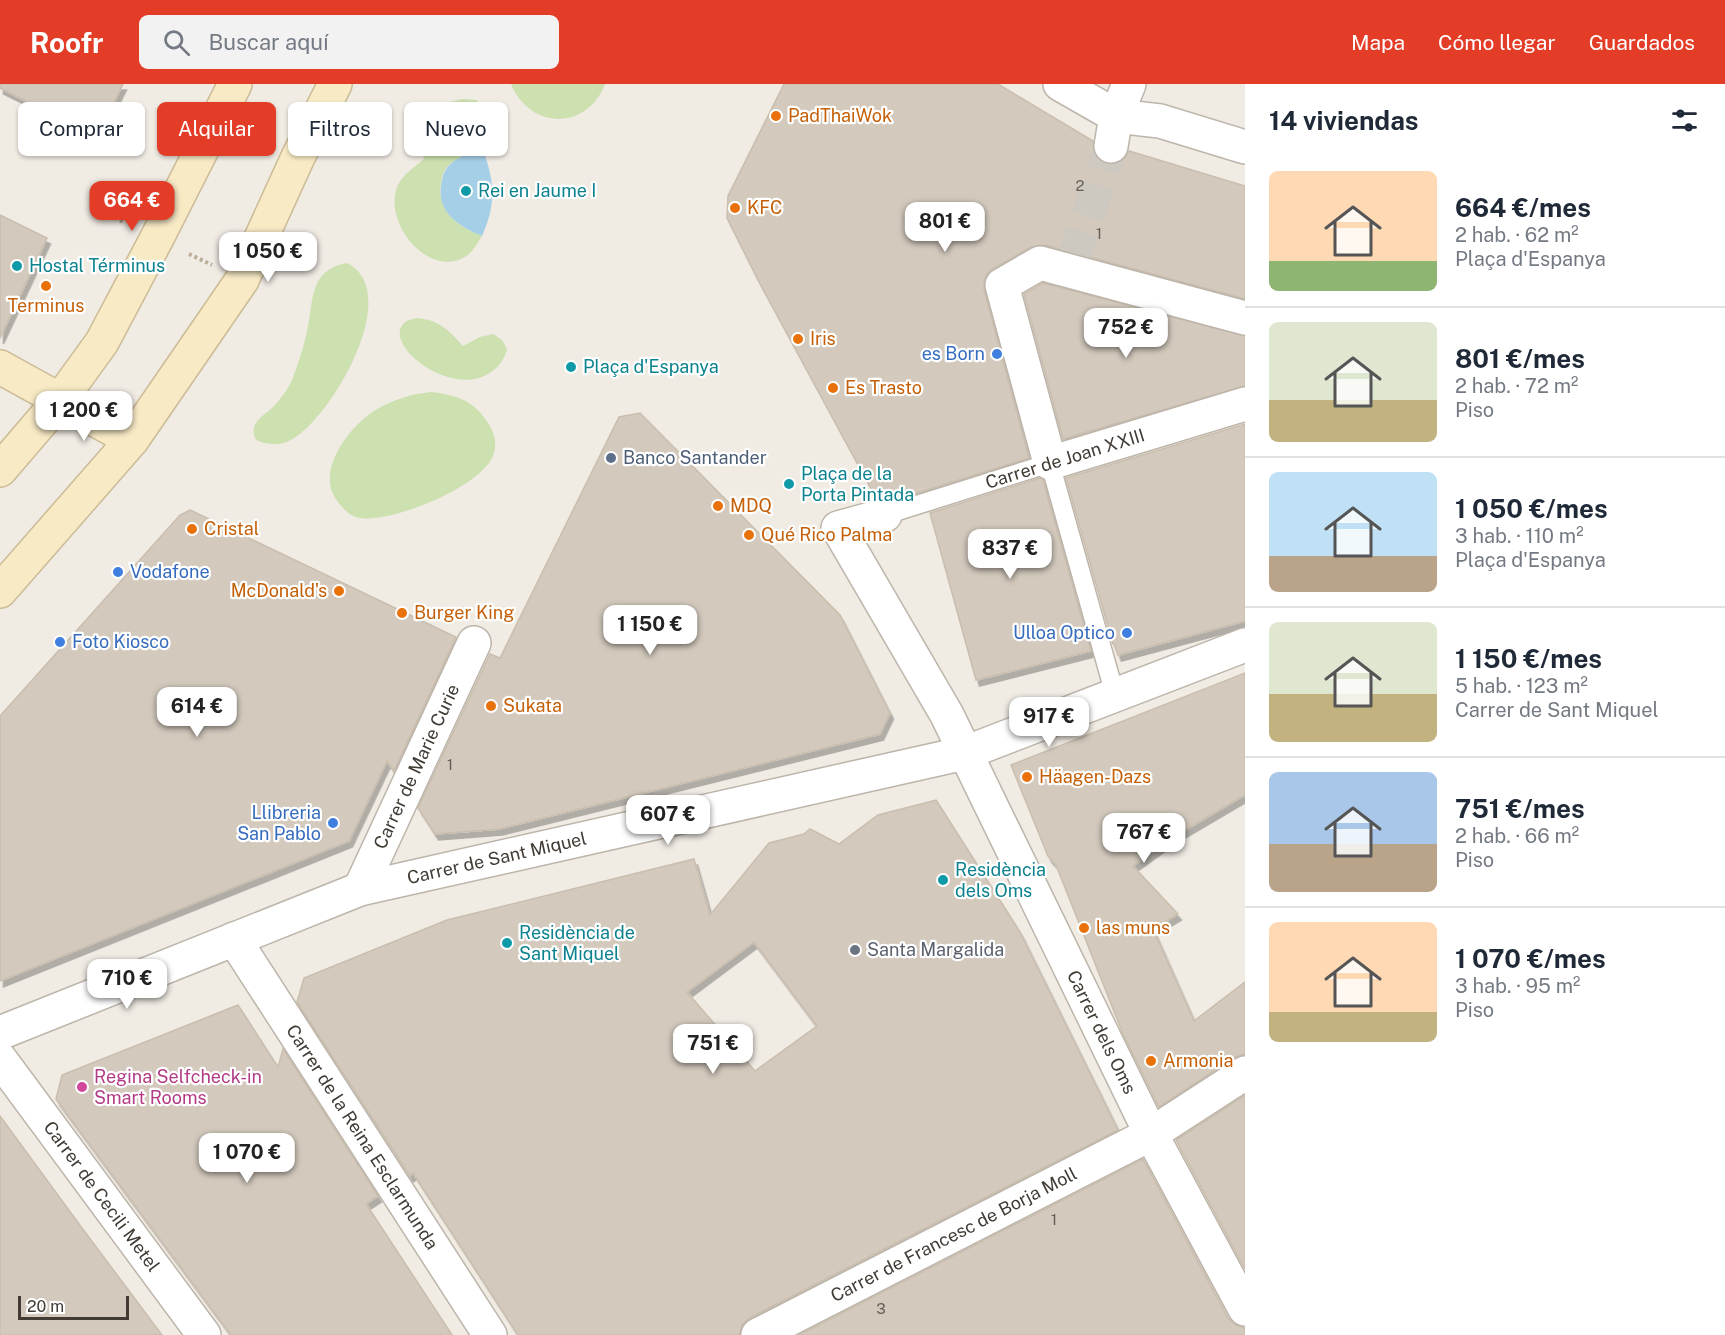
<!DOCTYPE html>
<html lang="es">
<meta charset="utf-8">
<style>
body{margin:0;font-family:"Public Sans",sans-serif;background:#f2f2f3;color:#1f2937;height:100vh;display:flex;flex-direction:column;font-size:22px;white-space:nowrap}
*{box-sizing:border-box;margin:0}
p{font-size:20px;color:#747a83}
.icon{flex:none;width:33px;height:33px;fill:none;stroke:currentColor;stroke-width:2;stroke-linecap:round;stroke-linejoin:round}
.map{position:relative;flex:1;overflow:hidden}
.details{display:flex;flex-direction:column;background:#fff;width:480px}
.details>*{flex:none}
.hud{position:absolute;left:18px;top:18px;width:570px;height:54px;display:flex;gap:12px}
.scale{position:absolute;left:18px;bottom:15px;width:111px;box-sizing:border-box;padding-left:6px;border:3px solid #413b34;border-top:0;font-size:16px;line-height:21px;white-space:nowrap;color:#413b34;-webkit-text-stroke:4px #fff;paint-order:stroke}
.price{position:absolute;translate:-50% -51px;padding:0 14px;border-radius:12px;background:#fff;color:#222;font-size:20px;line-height:39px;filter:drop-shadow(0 2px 3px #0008)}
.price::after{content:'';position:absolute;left:50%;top:36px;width:18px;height:14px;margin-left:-9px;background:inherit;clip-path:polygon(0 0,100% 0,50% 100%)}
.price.active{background:#e33c27;color:#fff}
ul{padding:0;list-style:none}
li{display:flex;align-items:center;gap:18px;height:150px;padding:0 24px}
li+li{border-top:2px solid #e0e1e3}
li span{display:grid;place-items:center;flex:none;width:168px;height:120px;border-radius:9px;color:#555}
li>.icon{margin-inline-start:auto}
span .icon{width:72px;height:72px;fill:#fffc;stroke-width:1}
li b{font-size:26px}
h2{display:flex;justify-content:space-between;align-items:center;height:72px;padding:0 24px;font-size:26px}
.chip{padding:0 21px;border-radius:9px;background:#fff;box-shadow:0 2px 4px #0004;font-size:21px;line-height:54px}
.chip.active{background:#e33c27;color:#fff}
header{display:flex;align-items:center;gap:36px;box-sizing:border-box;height:84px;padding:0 30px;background:#e33c27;color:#fff}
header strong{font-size:28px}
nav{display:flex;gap:33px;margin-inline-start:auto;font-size:21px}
.search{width:420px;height:54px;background:#f2f2f3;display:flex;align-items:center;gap:15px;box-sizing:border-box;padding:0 21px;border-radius:9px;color:#747a83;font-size:22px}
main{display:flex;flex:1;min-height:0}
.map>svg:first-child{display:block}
</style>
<header>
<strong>Roofr</strong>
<div class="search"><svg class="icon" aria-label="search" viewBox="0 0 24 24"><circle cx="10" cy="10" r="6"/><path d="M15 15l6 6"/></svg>Buscar aquí</div>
<nav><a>Mapa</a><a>Cómo llegar</a><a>Guardados</a></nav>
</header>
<main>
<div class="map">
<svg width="1245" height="1251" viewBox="0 0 1245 1251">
<defs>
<filter id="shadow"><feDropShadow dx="3.5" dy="6" stdDeviation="0" flood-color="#0004"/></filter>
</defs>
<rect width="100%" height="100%" fill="#f0ebe3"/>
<path fill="#cce0b0" d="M 511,0 L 605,0 C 587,47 530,46 511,0 Z
M 463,15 L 477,16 C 480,28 484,45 480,57 C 476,71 457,73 448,82 C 443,87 442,93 441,99 C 436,128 459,143 482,152 C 478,158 474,166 468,171 C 430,198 381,138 398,101 C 403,90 416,82 424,75 C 409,42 431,20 463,15 Z
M 347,179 C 405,208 331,335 291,356 C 280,362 267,361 256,356 C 254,352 253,348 254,343 C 257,334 267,329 273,323 C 280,316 288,305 292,296 C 298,280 303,265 307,248 C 314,218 308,186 347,179 Z
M 417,234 C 439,236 450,247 463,262 L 480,253 L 493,250 L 502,256 L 507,265 C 504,277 498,284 488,290 C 450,313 382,261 404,239 C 407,236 413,235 417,234 Z
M 431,308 C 456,311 474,316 488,339 C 494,348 497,359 494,369 C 485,402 392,439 360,434 C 351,433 343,425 338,418 C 313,388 351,339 379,324 C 395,315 412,310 431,308 Z"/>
<path fill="#a5cfe7" d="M 480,58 C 494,93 498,117 482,152 C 460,143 437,129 441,102 C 442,95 443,89 447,84 C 456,72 472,71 480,58 Z"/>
<path fill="#d3c9bd" stroke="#cabeae" stroke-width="1.5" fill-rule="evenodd" filter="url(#shadow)" d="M 0,0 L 123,0 L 97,52 L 0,4 Z
M 784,0 L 998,0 L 1093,57 L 1094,69 L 1099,76 L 1107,80 L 1118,79 L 1125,74 L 1129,67 L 1245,102 L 1245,215 L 1045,161 L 1031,163 L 992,185 L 986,191 L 984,198 L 984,206 L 1029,374 L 895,416 L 889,413 L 876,414 L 759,198 L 727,134 L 728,112 Z
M 0,131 L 47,154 L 0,254 Z
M 1043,199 L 1245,252 L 1245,302 L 1063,355 L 1024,210 Z
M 640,329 L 840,531 L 890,629 L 880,650 L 499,745 L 435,750 L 418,724 L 490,570 L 500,574 L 619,333 Z
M 1245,340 L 1245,537 L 1118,571 L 1114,560 L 1113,560 L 1066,394 Z
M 1040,394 L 1043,396 L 1091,567 L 976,596 L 930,429 Z
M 190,426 L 456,553 L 394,687 L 387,677 L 349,757 L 0,897 L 0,632 L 180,431 Z
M 1245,589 L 1245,711 L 1175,752 L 1133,782 L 1178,830 L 1153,845 L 1194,937 L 1245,898 L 1245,970 L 1235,973 L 1159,1023 L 1123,950 L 1056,781 L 1048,772 L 1011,681 Z
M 936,716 L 1020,848 L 1118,1046 L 749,1234 L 742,1241 L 739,1251 L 518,1251 L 413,1089 L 410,1092 L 297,918 L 304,894 L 447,836 L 694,775 L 710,831 L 769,759 L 804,750 L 810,745 L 839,760 L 878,731 ZM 754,858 L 817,942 L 755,987 L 687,908 Z
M 238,921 L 278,983 L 283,965 L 378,1112 L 366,1120 L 452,1251 L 231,1251 L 56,1015 L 62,991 Z
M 1245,1011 L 1245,1185 L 1176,1056 Z
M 0,1032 L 79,1140 L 162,1251 L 0,1251 Z
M 1143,1075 L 1228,1234 L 1236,1241 L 1245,1244 L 1245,1251 L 799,1251 Z"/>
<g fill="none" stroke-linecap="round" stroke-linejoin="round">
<path stroke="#cdc8c0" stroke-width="33" stroke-dasharray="33 16" stroke-linecap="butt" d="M 1073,179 L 1111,62"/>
<g stroke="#bdb5aa" stroke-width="21">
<path id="lane" d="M 885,431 L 1050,379 L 1115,611"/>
</g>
<g stroke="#bdb5aa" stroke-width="36">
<g id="street">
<path d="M 1060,0 L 1116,32 L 1160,37 L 1245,63"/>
<path d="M 1111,62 L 1116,32 L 1129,0"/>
<path d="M 1245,234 L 1040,179 L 1002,201 L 1050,379 L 1245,320"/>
<path id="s1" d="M 885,431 L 838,444 L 947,631 L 1151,1050 L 1245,1225"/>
<path id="s2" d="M 360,805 L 474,559"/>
<path id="s3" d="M 234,855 L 490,1251"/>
<path id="s4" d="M 0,949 L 360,805 L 965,669 L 1245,561"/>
<path id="s5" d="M 0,975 L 204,1251"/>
<path id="s6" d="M 758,1251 L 1151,1050 L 1245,989"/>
</g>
</g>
<g stroke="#cbbc97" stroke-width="36">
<path id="secondary" d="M 0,283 L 132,356
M 0,386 L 60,316 L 102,258 L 157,154 L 235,0
M 0,507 L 132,356 L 242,196 L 298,73 L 335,0"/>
</g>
<path stroke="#baad9a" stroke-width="4" stroke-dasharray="3 3" stroke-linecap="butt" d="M 104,128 L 125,139
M 189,170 L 212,181"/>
<use href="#lane" stroke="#fff" stroke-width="18"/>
<use href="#street" stroke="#fff" stroke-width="33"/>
<use href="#secondary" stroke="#f8eac5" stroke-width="33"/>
</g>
<g fill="#e8710a" stroke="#fff" stroke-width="2">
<circle cx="776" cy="32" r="6"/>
<circle cx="735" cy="124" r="6"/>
<circle cx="46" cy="202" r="6"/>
<circle cx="798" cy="255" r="6"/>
<circle cx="833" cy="304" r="6"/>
<circle cx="718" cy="422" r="6"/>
<circle cx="192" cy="445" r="6"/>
<circle cx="749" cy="451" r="6"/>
<circle cx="339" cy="507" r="6"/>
<circle cx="402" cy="529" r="6"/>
<circle cx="491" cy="622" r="6"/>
<circle cx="1027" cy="693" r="6"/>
<circle cx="1084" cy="844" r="6"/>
<circle cx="1151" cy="977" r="6"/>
</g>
<g fill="#0f9aa8" stroke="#fff" stroke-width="2">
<circle cx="466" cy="107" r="6"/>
<circle cx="17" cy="182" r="6"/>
<circle cx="571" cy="283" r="6"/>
<circle cx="789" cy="400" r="6"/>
<circle cx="943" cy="796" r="6"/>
<circle cx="507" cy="859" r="6"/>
</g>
<g fill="#3f7fe0" stroke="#fff" stroke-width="2">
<circle cx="997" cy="270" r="6"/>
<circle cx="118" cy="488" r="6"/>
<circle cx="1127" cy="549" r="6"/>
<circle cx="60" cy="558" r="6"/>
<circle cx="333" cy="739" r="6"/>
</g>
<circle fill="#5c6f8a" stroke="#fff" stroke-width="2" cx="611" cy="374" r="6"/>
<circle fill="#6b7280" stroke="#fff" stroke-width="2" cx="855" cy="866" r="6"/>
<circle fill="#d1479c" stroke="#fff" stroke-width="2" cx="82" cy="1003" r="6"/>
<g text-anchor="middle" stroke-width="4.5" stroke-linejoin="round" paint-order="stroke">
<g font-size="15" fill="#665e56">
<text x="1080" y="107">2</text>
<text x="1099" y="155">1</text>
<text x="450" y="686">1</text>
<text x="1054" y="1141">1</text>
<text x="881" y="1230">3</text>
</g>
<g font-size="18" fill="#c56008" stroke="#fff" text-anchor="start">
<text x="788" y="38">PadThaiWok</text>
<text x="747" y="130">KFC</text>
<text x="46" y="228" text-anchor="middle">Terminus</text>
<text x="810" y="261">Iris</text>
<text x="845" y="310">Es Trasto</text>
<text x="730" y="428">MDQ</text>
<text x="204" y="451">Cristal</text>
<text x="761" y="457">Qué Rico Palma</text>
<text x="327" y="513" text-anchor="end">McDonald's</text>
<text x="414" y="535">Burger King</text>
<text x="503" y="628">Sukata</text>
<text x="1039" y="699">Häagen-Dazs</text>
<text x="1096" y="850">las muns</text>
<text x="1163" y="983">Armonia</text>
</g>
<g font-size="18" fill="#0d838f" stroke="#fff" text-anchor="start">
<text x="478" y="113">Rei en Jaume I</text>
<text x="29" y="188">Hostal Términus</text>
<text x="583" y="289">Plaça d'Espanya</text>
<text x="801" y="396">Plaça de la<tspan x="801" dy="21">Porta Pintada</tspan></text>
<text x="955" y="792">Residència<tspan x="955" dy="21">dels Oms</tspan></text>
<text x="519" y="855">Residència de<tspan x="519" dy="21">Sant Miquel</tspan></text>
</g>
<g font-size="18" fill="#366cbe" stroke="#fff" text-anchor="end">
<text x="985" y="276">es Born</text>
<text x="130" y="494" text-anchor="start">Vodafone</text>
<text x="1115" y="555">Ulloa Optico</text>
<text x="72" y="564" text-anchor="start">Foto Kiosco</text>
<text x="321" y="735">Llibreria<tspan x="321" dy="21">San Pablo</tspan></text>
</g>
<g font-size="18" fill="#4e5e75" stroke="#fff" text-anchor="start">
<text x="623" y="380">Banco Santander</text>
</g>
<g font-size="18" fill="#413b34" stroke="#fff">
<text transform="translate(1065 375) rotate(-17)" y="6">Carrer de Joan XXIII</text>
<text dy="6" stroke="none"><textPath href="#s2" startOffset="135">Carrer de Marie Curie</textPath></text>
<text dy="6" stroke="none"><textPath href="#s4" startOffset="528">Carrer de Sant Miquel</textPath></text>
<text dy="6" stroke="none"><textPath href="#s1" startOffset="618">Carrer dels Oms</textPath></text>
<text dy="6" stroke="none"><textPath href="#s3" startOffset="236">Carrer de la Reina Esclarmunda</textPath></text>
<text dy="6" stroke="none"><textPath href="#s5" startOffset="171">Carrer de Cecili Metel</textPath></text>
<text dy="6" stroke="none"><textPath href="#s6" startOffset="220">Carrer de Francesc de Borja Moll</textPath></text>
</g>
<g font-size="18" fill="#5b616d" stroke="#fff" text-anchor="start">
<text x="867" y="872">Santa Margalida</text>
</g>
<g font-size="18" fill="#b23c85" stroke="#fff" text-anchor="start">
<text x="94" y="999">Regina Selfcheck-in<tspan x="94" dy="21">Smart Rooms</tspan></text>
</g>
</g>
</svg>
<div class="scale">20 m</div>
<b class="price active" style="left:132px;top:148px">664 €</b>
<b class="price" style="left:945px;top:169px">801 €</b>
<b class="price" style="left:268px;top:199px">1 050 €</b>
<b class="price" style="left:1126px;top:275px">752 €</b>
<b class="price" style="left:84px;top:358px">1 200 €</b>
<b class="price" style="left:1010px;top:496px">837 €</b>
<b class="price" style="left:650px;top:572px">1 150 €</b>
<b class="price" style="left:197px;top:654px">614 €</b>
<b class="price" style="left:1049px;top:664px">917 €</b>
<b class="price" style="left:668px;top:762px">607 €</b>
<b class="price" style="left:1144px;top:780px">767 €</b>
<b class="price" style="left:127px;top:926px">710 €</b>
<b class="price" style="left:713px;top:991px">751 €</b>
<b class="price" style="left:247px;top:1100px">1 070 €</b>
<div class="hud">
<a class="chip">Comprar</a>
<a class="chip active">Alquilar</a>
<a class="chip">Filtros</a>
<a class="chip">Nuevo</a>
</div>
</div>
<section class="details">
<h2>14 viviendas<svg class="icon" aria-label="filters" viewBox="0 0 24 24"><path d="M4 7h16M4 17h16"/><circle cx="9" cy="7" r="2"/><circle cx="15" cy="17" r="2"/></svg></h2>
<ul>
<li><span style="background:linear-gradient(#ffd9b3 75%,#8fb573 0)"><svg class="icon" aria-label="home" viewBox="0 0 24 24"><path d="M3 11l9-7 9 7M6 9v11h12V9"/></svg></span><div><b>664 €/mes</b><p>2 hab. · 62 m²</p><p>Plaça d'Espanya</p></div></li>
<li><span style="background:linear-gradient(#dfe7d0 65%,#c2b280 0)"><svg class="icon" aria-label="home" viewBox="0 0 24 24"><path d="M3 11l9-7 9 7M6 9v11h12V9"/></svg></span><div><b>801 €/mes</b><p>2 hab. · 72 m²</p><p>Piso</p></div></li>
<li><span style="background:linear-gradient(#bfe0f5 70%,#b9a48a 0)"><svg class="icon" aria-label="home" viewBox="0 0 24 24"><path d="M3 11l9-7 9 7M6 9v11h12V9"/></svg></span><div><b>1 050 €/mes</b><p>3 hab. · 110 m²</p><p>Plaça d'Espanya</p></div></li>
<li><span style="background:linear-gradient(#dfe7d0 60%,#c2b280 0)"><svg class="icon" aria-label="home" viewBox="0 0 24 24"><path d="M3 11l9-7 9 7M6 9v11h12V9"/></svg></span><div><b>1 150 €/mes</b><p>5 hab. · 123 m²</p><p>Carrer de Sant Miquel</p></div></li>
<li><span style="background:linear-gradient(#a9c7e8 60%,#b9a48a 0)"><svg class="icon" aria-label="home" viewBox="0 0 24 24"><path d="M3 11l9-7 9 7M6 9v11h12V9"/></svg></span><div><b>751 €/mes</b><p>2 hab. · 66 m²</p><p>Piso</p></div></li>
<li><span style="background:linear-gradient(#ffd9b3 75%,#c2b280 0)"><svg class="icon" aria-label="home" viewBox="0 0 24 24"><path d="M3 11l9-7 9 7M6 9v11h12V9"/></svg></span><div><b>1 070 €/mes</b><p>3 hab. · 95 m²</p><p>Piso</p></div></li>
</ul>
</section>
</main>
